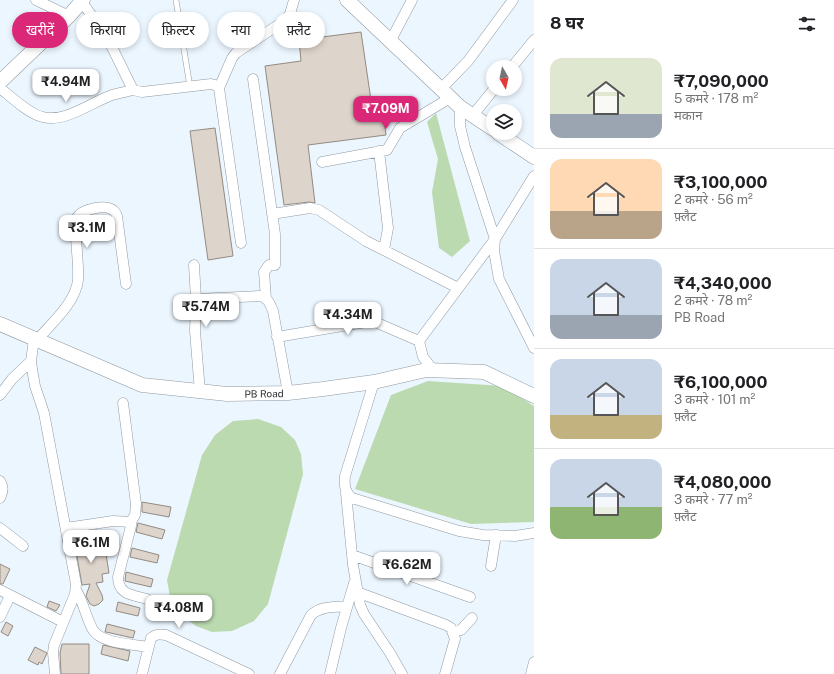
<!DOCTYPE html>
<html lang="hi">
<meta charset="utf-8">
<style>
body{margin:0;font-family:"Public Sans","Noto Sans Devanagari",sans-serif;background:#f2f2f2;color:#202124;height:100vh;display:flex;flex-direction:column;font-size:15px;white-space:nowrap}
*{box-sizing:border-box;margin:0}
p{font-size:13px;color:#757577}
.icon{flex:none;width:22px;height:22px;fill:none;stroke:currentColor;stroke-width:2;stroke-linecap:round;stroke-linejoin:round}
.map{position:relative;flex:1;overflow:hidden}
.sheet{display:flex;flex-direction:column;background:#fff;width:300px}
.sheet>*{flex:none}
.top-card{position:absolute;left:12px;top:12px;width:380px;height:36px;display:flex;gap:8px}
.needle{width:26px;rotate:171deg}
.tools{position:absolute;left:486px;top:60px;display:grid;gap:8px}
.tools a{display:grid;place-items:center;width:36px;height:36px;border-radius:50%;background:#fff;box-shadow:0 2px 6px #0003;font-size:20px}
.price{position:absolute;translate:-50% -34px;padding:0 9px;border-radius:8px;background:#fff;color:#222;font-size:13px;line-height:26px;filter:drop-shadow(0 1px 2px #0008)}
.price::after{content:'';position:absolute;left:50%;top:24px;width:12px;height:9px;margin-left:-6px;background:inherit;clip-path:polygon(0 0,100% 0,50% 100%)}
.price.on{background:#db2777;color:#fff}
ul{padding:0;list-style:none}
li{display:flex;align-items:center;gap:12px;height:100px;padding:0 16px}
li+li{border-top:1px solid #e0e0e0}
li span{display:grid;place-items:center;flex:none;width:112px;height:80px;border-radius:12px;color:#555}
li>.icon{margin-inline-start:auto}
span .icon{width:48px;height:48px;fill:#fffc;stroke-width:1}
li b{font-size:17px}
h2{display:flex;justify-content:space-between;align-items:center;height:48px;padding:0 16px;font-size:17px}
.pill{padding:0 14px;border-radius:18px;background:#fff;box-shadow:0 2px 6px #0003;font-size:14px;line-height:36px}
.pill.on{background:#db2777;color:#fff}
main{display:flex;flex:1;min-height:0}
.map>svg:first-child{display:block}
</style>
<main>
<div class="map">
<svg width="534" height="674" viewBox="0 0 534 674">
<rect width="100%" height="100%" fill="#ecf6ff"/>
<path fill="#bbdab0" d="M 436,113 L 470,241 L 452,257 L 439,248 L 432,192 L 438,159 L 427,122 Z
M 428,381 L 502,386 L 534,406 L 534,522 L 471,524 L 355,489 L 391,395 Z
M 258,419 L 281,427 L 295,440 L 301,454 L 303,474 L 268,604 L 254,621 L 232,631 L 212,632 L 196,626 L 184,617 L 171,602 L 167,580 L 202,455 L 215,435 L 233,421 Z"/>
<path fill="#ddd4cb" stroke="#938b82" d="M 361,32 L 372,107 L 382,106 L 386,135 L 308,145 L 315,203 L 309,202 L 284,205 L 265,66 L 301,61 L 299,40 Z
M 215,128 L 233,256 L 208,260 L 190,131 Z
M 142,502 L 171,507 L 169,517 L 142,512 Z
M 138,523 L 165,530 L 162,539 L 136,532 Z
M 97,530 L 102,555 L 106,554 L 109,573 L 102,574 L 103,582 L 96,583 L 102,595 L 103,600 L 99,604 L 94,606 L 90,604 L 86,596 L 90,584 L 82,585 L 73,534 Z
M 132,548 L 159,555 L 157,563 L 130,557 Z
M 0,564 L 10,569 L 3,584 L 0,584 Z
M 126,572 L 153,579 L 151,587 L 125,581 Z
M 49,601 L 60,605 L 56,611 L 47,607 Z
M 118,602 L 140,608 L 138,616 L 116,611 Z
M 6,622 L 13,626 L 8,636 L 1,632 Z
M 107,624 L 135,631 L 133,638 L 106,632 L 105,632 Z
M 62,644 L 89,644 L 89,674 L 61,674 L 60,653 Z
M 103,645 L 130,651 L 128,661 L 101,654 Z
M 35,647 L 47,653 L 42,664 L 39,662 L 38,665 L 28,660 Z"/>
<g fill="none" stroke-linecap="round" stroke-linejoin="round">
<g stroke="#9099a1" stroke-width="6">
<path id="lane" d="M 176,0 L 190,87"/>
</g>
<g stroke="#9099a1" stroke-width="11">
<path id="street" d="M 36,0 L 69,16
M 82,2 L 108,39 L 133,90 L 142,92 L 211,84 L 215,85 L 219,88 L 241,243
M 391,40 L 412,0
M 512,67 L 534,40
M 253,79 L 275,234 L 275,265 L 269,265 L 264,272 L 266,299
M 0,88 C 10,96 30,115 43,117 C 65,123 92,102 112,95 C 118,93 126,92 133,90
M 219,88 L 232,58 L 236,53 L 284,21 L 290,14 L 294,0
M 441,89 L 468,61 L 513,0
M 460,107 L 460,126 L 465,147 L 495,239 L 494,251 L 499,279 L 534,348
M 473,115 L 494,89
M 379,151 L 388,228 L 384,250
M 322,162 L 387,150 L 400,128 L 450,98
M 272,214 L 310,208 L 319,210 L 366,241 L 458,288
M 194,265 L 196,299 L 195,331 L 200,392
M 196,299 L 259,296 C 268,297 270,304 273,311 L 288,393
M 277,337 L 372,321 L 375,322 L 419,341
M 34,339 L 31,361 L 32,369 L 35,386 L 44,413 L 76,584 L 75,594 L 54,645 L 53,653 L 55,674
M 37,340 C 51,324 76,302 78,280 C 79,261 75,242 76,224 C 76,221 77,217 79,215 C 85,209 104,205 111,209 C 114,210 116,213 117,216 L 126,284
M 433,370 L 423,357 L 419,341 L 495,239 L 534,176
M 374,382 L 345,476 C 344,486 345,492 352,498 L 459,531 L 483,535 L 515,536 L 534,533
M 0,395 L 12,379 L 31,361
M 123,403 L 136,504 L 135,515 L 131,522
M 0,481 C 4,487 3,491 0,498
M 346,493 L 353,565 L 360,605 L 364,614 L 390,653 L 402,674
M 0,528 L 23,546
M 66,528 L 113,521 L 131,522 L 131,526 L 118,577 C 118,595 133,595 147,599
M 352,555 L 470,597
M 491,566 L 496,535
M 0,590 L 63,622
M 76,590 C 84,603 86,618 93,630 C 102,644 133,644 148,647
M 357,592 L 446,625 L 451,628 L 455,639 L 445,674
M 0,617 L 10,596
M 454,632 L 461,630 L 472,618
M 142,674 L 151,638 C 156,634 159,634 166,635 L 249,674
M 280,674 L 311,615 C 321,606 334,607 347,606
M 330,674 L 341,628 L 354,583
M 531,674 L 534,662"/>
</g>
<g stroke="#9099a1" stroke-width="15">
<g id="secondary">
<path d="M 347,0 L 460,107 L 493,129"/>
<path d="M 0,82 L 69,16 L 83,0"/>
<path d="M 498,133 L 534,157"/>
<path id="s1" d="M 0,324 L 142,385 L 227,394 L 288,393 L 323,389 L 374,382 L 426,370 L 484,372 L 534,396"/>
</g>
</g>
<use href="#lane" stroke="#fff" stroke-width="5"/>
<use href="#street" stroke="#fff" stroke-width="10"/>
<use href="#secondary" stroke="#fff" stroke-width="14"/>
</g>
<g text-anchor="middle" stroke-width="3" stroke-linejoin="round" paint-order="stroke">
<g font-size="10" fill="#2a2e31" stroke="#ecf6ff">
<text dy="4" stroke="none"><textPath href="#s1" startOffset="277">PB Road</textPath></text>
</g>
</g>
</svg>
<div class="tools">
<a><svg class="needle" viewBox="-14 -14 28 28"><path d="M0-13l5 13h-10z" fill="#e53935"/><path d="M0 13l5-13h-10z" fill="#757577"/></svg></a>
<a><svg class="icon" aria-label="layers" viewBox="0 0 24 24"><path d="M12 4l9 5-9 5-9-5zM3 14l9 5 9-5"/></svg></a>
</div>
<b class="price" style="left:66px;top:103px">₹4.94M</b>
<b class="price on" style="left:386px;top:130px">₹7.09M</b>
<b class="price" style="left:87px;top:249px">₹3.1M</b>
<b class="price" style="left:206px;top:328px">₹5.74M</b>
<b class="price" style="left:348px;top:336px">₹4.34M</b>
<b class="price" style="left:91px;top:564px">₹6.1M</b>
<b class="price" style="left:407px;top:586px">₹6.62M</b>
<b class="price" style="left:179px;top:629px">₹4.08M</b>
<div class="top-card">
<a class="pill on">खरीदें</a>
<a class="pill">किराया</a>
<a class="pill">फ़िल्टर</a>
<a class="pill">नया</a>
<a class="pill">फ़्लैट</a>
</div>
</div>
<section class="sheet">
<h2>8 घर<svg class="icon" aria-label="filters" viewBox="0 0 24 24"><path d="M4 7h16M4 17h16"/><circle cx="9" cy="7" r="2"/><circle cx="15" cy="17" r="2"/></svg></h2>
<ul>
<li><span style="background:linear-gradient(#dfe7d0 70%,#9aa5b1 0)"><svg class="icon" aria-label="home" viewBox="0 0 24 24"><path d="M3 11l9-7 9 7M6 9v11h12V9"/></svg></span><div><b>₹7,090,000</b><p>5 कमरे · 178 m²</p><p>मकान</p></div></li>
<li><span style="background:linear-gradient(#ffd9b3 65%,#b9a48a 0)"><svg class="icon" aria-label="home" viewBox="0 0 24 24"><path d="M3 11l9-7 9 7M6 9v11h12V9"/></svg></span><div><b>₹3,100,000</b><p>2 कमरे · 56 m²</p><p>फ़्लैट</p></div></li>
<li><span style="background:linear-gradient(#c9d6e8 70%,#9aa5b1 0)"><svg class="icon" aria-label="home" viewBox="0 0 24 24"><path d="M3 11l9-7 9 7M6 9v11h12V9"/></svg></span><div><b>₹4,340,000</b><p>2 कमरे · 78 m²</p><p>PB Road</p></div></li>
<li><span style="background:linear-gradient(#c9d6e8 70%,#c2b280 0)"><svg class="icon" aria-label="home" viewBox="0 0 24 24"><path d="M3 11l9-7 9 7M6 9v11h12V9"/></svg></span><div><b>₹6,100,000</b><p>3 कमरे · 101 m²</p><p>फ़्लैट</p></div></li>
<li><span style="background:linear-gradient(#c9d6e8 60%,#8fb573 0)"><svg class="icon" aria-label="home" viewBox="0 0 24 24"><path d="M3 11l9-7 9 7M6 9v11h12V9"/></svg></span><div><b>₹4,080,000</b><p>3 कमरे · 77 m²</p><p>फ़्लैट</p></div></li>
</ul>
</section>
</main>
